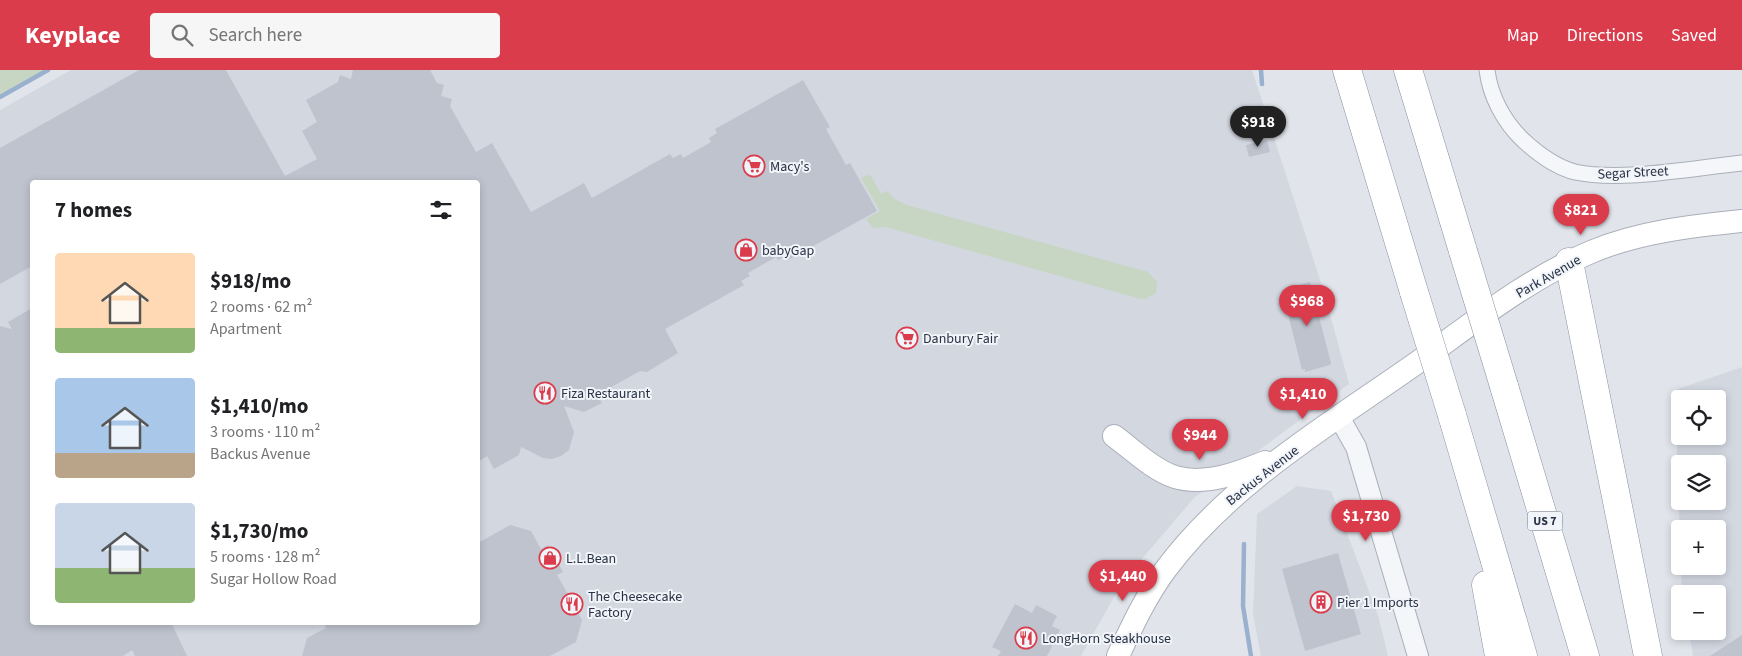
<!DOCTYPE html>
<meta charset="utf-8">
<style>
body{margin:0;font-family:"Source Sans 3",sans-serif;background:#f6f6f6;color:#202124;height:100vh;display:flex;flex-direction:column;font-size:19px;white-space:nowrap}
*{box-sizing:border-box;margin:0}
p{font-size:16px;color:#757577}
.icon{flex:none;width:28px;height:28px;fill:none;stroke:currentColor;stroke-width:2;stroke-linecap:round;stroke-linejoin:round}
.map{position:relative;flex:1;overflow:hidden}
.side{position:absolute;left:30px;top:110px;width:450px;height:445px;display:flex;flex-direction:column;background:#fff;border-radius:5px;box-shadow:0 2px 8px #0003}
.side>*{flex:none}
.buttons{position:absolute;left:1671px;top:320px;display:grid;gap:10px}
.buttons a{display:grid;place-items:center;width:55px;height:55px;border-radius:5px;background:#fff;box-shadow:0 2px 8px #0003;font-size:25px}
.price{position:absolute;translate:-50% -42px;padding:0 11px;border-radius:18px;background:#da3c4c;color:#fff;font-size:16px;line-height:32px;filter:drop-shadow(0 1px 2px #0008)}
.price::after{content:'';position:absolute;left:50%;top:30px;width:15px;height:11px;margin-left:-8px;background:inherit;clip-path:polygon(0 0,100% 0,50% 100%)}
.price.selected{background:#222;color:#fff}
ul{padding:0;list-style:none}
li{display:flex;align-items:center;gap:15px;height:125px;padding:0 25px}
li span{display:grid;place-items:center;flex:none;width:140px;height:100px;border-radius:5px;color:#555}
li>.icon{margin-inline-start:auto}
span .icon{width:60px;height:60px;fill:#fffc;stroke-width:1}
li b{font-size:21px}
h2{display:flex;justify-content:space-between;align-items:center;height:60px;padding:0 25px;font-size:21px}
header{display:flex;align-items:center;gap:30px;box-sizing:border-box;height:70px;padding:0 25px;background:#da3c4c;color:#fff}
header strong{font-size:24px}
nav{display:flex;gap:28px;margin-inline-start:auto;font-size:18px}
.search{width:350px;height:45px;background:#f6f6f6;display:flex;align-items:center;gap:12px;box-sizing:border-box;padding:0 18px;border-radius:5px;color:#757577;font-size:19px}
.map>svg:first-child{display:block}
</style>
<header>
<strong>Keyplace</strong>
<div class="search"><svg class="icon" aria-label="search" viewBox="0 0 24 24"><circle cx="10" cy="10" r="6"/><path d="M15 15l6 6"/></svg>Search here</div>
<nav><a>Map</a><a>Directions</a><a>Saved</a></nav>
</header>
<div class="map">
<svg width="1742" height="586" viewBox="0 0 1742 586">
<rect width="100%" height="100%" fill="#e1e5eb"/>
<path fill="#d3d7e0" fill-rule="evenodd" d="M 71,0 L 1252,0 L 1324,222 L 1349,314 L 1194,428 L 1123,511 L 1081,586 L 0,586 L 0,40 ZM 32,112 L 478,112 L 478,552 L 32,552 Z
M 1742,297 L 1742,586 L 1693,586 L 1689,561 L 1718,561 L 1718,524 L 1682,524 L 1681,496 L 1718,496 L 1718,459 L 1680,459 L 1680,468 L 1675,320 ZM 1680,329 L 1718,329 L 1718,366 L 1680,366 ZM 1680,394 L 1718,394 L 1718,431 L 1680,431 Z
M 1297,416 L 1331,421 L 1378,545 L 1388,586 L 1261,586 L 1253,544 L 1257,444 Z"/>
<path fill="#c6d6c2" d="M 0,0 L 48,0 L 0,27 Z
M 867,105 L 871,106 L 881,124 L 887,121 L 896,130 L 907,135 L 1148,202 L 1157,212 L 1156,223 L 1145,229 L 1137,228 L 900,161 L 887,157 L 873,158 L 866,149 L 880,141 L 861,108 Z"/>
<g fill="none" stroke-linecap="round" stroke-linejoin="round">
<path stroke="#99b0ce" stroke-width="4.5" d="M 1261,0 L 1262,14
M 0,27 L 48,0
M 1244,474 L 1243,536 L 1251,586"/>
</g>
<path fill="#bec3ce" d="M 139,0 L 226,0 L 285,106 L 317,89 L 302,61 L 317,52 L 306,30 L 338,12 L 340,5 L 351,9 L 353,0 L 430,0 L 437,13 L 444,15 L 441,26 L 452,29 L 450,36 L 476,82 L 492,73 L 531,142 L 584,113 L 592,128 L 670,84 L 673,88 L 681,84 L 683,88 L 711,72 L 709,68 L 717,63 L 715,59 L 803,10 L 830,57 L 826,59 L 846,95 L 850,93 L 877,141 L 788,190 L 786,186 L 778,190 L 776,187 L 748,203 L 750,206 L 741,211 L 744,215 L 665,259 L 678,283 L 647,302 L 640,301 L 597,325 L 602,333 L 584,342 L 564,336 L 574,362 L 569,380 L 561,386 L 552,389 L 543,388 L 521,377 L 519,385 L 494,399 L 487,386 L 478,392 L 478,112 L 32,112 L 32,196 L 0,214 L 0,78 Z
M 1267,70 L 1270,82 L 1249,87 L 1246,75 Z
M 1310,212 L 1331,293 L 1330,295 L 1305,302 L 1305,299 L 1302,300 L 1282,220 Z
M 32,238 L 32,552 L 171,552 L 187,586 L 135,586 L 132,580 L 123,586 L 0,586 L 0,256 L 12,259 L 8,252 Z
M 510,455 L 531,461 L 541,479 L 548,475 L 563,502 L 557,505 L 569,526 L 574,523 L 581,536 L 576,539 L 582,550 L 576,572 L 550,586 L 302,586 L 307,568 L 326,558 L 323,552 L 478,552 L 478,473 Z
M 1338,483 L 1361,564 L 1305,581 L 1282,499 Z
M 1015,534 L 1032,543 L 1036,535 L 1057,546 L 1052,556 L 1060,560 L 1047,586 L 998,586 L 1001,581 L 992,577 Z
M 1742,565 L 1742,586 L 1710,586 Z"/>
<g fill="none" stroke-linecap="round" stroke-linejoin="round">
<g stroke="#aaafb9" stroke-width="17">
<path id="minor" d="M 1487,0 C 1490,26 1504,52 1523,70 C 1537,83 1555,97 1575,102 C 1621,112 1693,98 1742,93"/>
</g>
<g stroke="#aaafb9" stroke-width="22">
<path id="tertiary" d="M 1339,347 L 1356,377 L 1418,586"/>
</g>
<g stroke="#aaafb9" stroke-width="24">
<path id="secondary" d="M 1114,366 C 1132,379 1153,400 1175,407 C 1205,416 1238,403 1265,392
M 1118,586 C 1132,556 1146,526 1166,499 C 1231,412 1330,354 1418,292 C 1473,253 1529,208 1591,182 C 1638,162 1692,156 1742,151"/>
</g>
<g stroke="#8791a3" stroke-width="29">
<path id="motorway" d="M 1347,0 L 1414,222
M 1408,0 L 1463,181
M 1569,192 L 1648,586
M 1504,316 L 1585,586
M 1452,345 L 1523,586
M 1486,515 L 1499,586"/>
</g>
<use href="#minor" stroke="#f4f6f9" stroke-width="15"/>
<use href="#tertiary" stroke="#f4f6f9" stroke-width="20"/>
<use href="#secondary" stroke="#fff" stroke-width="22"/>
<use href="#motorway" stroke="#fff" stroke-width="28"/>
<g stroke="#8791a3" stroke-width="29" stroke-linecap="butt">
<path id="motorway-bridge" d="M 1463,181 L 1504,316
M 1414,222 L 1452,345"/>
</g>
<use href="#motorway-bridge" stroke="#fff" stroke-width="28"/>
</g>
<defs>
<g id="supermarket-ring" transform="scale(1.125)"><circle r="9.5" fill="#f1f4f8" stroke="#da3c4c" stroke-width="1.5"/><path d="M-6-5.5h2.5l.6 2H6L4.5 2H-2.5L-4.4-4H-6ZM-1.5 3.2a1.3 1.3 0 1 0 .1 0ZM3 3.2a1.3 1.3 0 1 0 .1 0Z" fill="#da3c4c"/></g>
<g id="shop-ring" transform="scale(1.125)"><circle r="9.5" fill="#f1f4f8" stroke="#da3c4c" stroke-width="1.5"/><path d="M-5-2.5h2.3a2.7 3.5 0 0 1 5.4 0H5L5.5 6h-11ZM-1.5-2.5h3a1.5 2.3 0 0 0-3 0Z" fill="#da3c4c"/></g>
<g id="restaurant-ring" transform="scale(1.125)"><circle r="9.5" fill="#f1f4f8" stroke="#da3c4c" stroke-width="1.5"/><path d="M-5-6h1v4h1v-4h1v4h1v-4h1v5L-1.5 .5V6h-2V.5L-5-1ZM5-6V6H3V1.5H1.5Q1.5-4 5-6Z" fill="#da3c4c"/></g>
<g id="building-ring" transform="scale(1.125)"><circle r="9.5" fill="#f1f4f8" stroke="#da3c4c" stroke-width="1.5"/><path d="M-4-6H4V6H1V3H-1V6H-4ZM-2.5-4.3h1.7v1.8h-1.7ZM.8-4.3h1.7v1.8H.8ZM-2.5-1h1.7V.8h-1.7ZM.8-1h1.7V.8H.8Z" fill="#da3c4c"/></g>
</defs>
<g fill-rule="evenodd">
<use href="#supermarket-ring" x="754" y="96"/>
<use href="#shop-ring" x="746" y="180"/>
<use href="#supermarket-ring" x="907" y="268"/>
<use href="#restaurant-ring" x="545" y="323"/>
<use href="#shop-ring" x="550" y="488"/>
<use href="#building-ring" x="1321" y="532"/>
<use href="#restaurant-ring" x="572" y="534"/>
<use href="#restaurant-ring" x="1026" y="568"/>
</g>
<g text-anchor="middle" stroke-width="4" stroke-linejoin="round" paint-order="stroke">
<rect fill="#f1f4f8" stroke="#646c7b" stroke-width="1" x="1527.5" y="441.5" width="35" height="19" rx="4"/>
<g font-size="12" font-weight="bold" fill="#283145">
<text x="1545" y="455">US 7</text>
</g>
<g font-size="14" fill="#283145" stroke="#f1f4f8" text-anchor="start">
<text x="770" y="101">Macy's</text>
<text x="762" y="185">babyGap</text>
<text x="923" y="273">Danbury Fair</text>
<text x="561" y="328">Fiza Restaurant</text>
<text x="566" y="493">L.L.Bean</text>
<text x="588" y="531">The Cheesecake<tspan x="588" dy="16">Factory</tspan></text>
<text x="1337" y="537">Pier 1 Imports</text>
<text x="1042" y="573">LongHorn Steakhouse</text>
</g>
<g font-size="14" fill="#283145" stroke="#f1f4f8">
<text transform="translate(1633 102) rotate(-3)" y="5">Segar Street</text>
<text transform="translate(1548 206) rotate(-30)" y="5">Park Avenue</text>
<text transform="translate(1262 405) rotate(-38)" y="5">Backus Avenue</text>
</g>
</g>
</svg>
<div class="buttons">
<a><svg class="icon" aria-label="locate" viewBox="0 0 24 24"><circle cx="12" cy="12" r="6"/><path d="M12 2v4M12 18v4M2 12h4M18 12h4"/></svg></a>
<a><svg class="icon" aria-label="layers" viewBox="0 0 24 24"><path d="M12 4l9 5-9 5-9-5zM3 14l9 5 9-5"/></svg></a>
<a>+</a>
<a>−</a>
</div>
<b class="price selected" style="left:1258px;top:78px">$918</b>
<b class="price" style="left:1581px;top:166px">$821</b>
<b class="price" style="left:1307px;top:257px">$968</b>
<b class="price" style="left:1303px;top:350px">$1,410</b>
<b class="price" style="left:1200px;top:391px">$944</b>
<b class="price" style="left:1366px;top:472px">$1,730</b>
<b class="price" style="left:1123px;top:532px">$1,440</b>
<section class="side">
<h2>7 homes<svg class="icon" aria-label="filters" viewBox="0 0 24 24"><path d="M4 7h16M4 17h16"/><circle cx="9" cy="7" r="2"/><circle cx="15" cy="17" r="2"/></svg></h2>
<ul>
<li><span style="background:linear-gradient(#ffd9b3 75%,#8fb573 0)"><svg class="icon" aria-label="home" viewBox="0 0 24 24"><path d="M3 11l9-7 9 7M6 9v11h12V9"/></svg></span><div><b>$918/mo</b><p>2 rooms · 62 m²</p><p>Apartment</p></div></li>
<li><span style="background:linear-gradient(#a9c7e8 75%,#b9a48a 0)"><svg class="icon" aria-label="home" viewBox="0 0 24 24"><path d="M3 11l9-7 9 7M6 9v11h12V9"/></svg></span><div><b>$1,410/mo</b><p>3 rooms · 110 m²</p><p>Backus Avenue</p></div></li>
<li><span style="background:linear-gradient(#c9d6e8 65%,#8fb573 0)"><svg class="icon" aria-label="home" viewBox="0 0 24 24"><path d="M3 11l9-7 9 7M6 9v11h12V9"/></svg></span><div><b>$1,730/mo</b><p>5 rooms · 128 m²</p><p>Sugar Hollow Road</p></div></li>
</ul>
</section>
</div>
